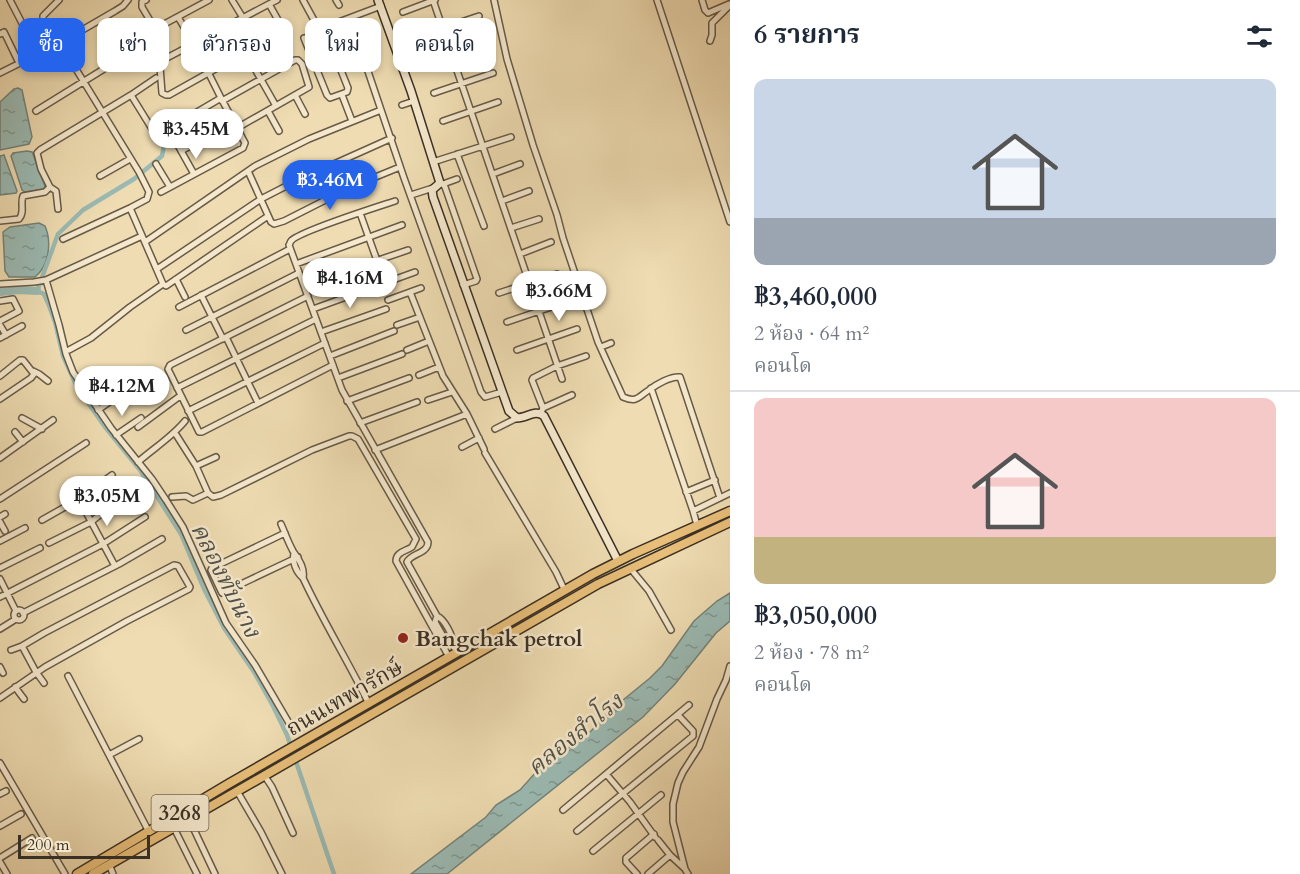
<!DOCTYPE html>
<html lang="th">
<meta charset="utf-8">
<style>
body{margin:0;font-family:Cardo,"Noto Serif Thai",serif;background:#f2f2f3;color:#1f2937;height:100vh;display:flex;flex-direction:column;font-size:22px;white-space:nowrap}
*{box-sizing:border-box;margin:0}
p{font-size:20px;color:#747a83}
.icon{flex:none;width:33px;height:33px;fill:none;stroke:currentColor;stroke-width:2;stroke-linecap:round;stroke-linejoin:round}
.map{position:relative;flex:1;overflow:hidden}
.details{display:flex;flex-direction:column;background:#fff;width:570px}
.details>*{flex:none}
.guide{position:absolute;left:18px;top:18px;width:570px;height:54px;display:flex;gap:12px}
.scale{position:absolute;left:18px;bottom:15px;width:132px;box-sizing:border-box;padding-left:6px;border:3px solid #3a3024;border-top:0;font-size:16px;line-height:21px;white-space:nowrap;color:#3a3024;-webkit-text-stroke:4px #f5e8cd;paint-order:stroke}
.price{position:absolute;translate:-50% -51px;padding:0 14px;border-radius:21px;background:#fff;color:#222;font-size:20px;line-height:39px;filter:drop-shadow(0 2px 3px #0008)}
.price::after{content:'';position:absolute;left:50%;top:36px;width:18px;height:14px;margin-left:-9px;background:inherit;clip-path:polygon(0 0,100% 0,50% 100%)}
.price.active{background:#2563eb;color:#fff}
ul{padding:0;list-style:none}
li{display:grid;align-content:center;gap:12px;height:318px;padding:0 24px}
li+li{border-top:2px solid #e0e1e3}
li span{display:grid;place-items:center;height:186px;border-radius:12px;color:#555}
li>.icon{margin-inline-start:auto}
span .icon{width:108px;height:108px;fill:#fffc;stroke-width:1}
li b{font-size:26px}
h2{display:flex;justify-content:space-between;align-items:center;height:72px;padding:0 24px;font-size:26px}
.tag{padding:0 21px;border-radius:12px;background:#fff;box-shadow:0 3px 9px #0003;font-size:21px;line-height:54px}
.tag.active{background:#2563eb;color:#fff}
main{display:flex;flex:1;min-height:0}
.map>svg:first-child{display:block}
</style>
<main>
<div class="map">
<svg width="730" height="874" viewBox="0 0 730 874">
<defs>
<pattern id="water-ripples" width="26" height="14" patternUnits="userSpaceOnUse" patternTransform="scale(1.5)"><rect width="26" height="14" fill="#9bbab3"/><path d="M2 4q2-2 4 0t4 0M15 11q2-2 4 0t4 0" fill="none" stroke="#7f9891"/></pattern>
</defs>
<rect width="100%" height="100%" fill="#efdcb2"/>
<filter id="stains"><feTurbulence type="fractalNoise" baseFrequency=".00333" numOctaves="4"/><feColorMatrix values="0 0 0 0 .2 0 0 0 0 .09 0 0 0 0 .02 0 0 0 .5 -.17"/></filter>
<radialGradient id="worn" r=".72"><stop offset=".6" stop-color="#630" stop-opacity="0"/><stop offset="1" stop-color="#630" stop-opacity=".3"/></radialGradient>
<path fill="url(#water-ripples)" stroke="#74837a" stroke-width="1.5" d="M 18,88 L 22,90 L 32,137 L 29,144 L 0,150 L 0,102 L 14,89 Z
M 27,151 L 32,152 L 33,154 L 45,186 L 44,189 L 25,192 L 22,190 L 11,156 L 13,153 Z
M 4,155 L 17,191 L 16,193 L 0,195 L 0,156 Z
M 39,223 L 45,226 C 52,242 49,266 35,277 L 9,277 L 5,271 L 3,232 L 10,227 Z
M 730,593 L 730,621 L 716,633 L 675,684 L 643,717 L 447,874 L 411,874 L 486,817 L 496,805 L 520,790 L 537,771 L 591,731 L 612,709 L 650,678 L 662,666 L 694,621 L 717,601 Z"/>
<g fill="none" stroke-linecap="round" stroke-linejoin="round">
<path stroke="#9bbab3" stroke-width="4.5" d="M 166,134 L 162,156 L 134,179 L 83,210 L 58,234 L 37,291 L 44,294 L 48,303 L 55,322 L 63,356 L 77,387 L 105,427 L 140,470 L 181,534 L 204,589 L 224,628 L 254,672 L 273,706 L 287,735 L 334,874"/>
<path stroke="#9bbab3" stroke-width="8" d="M 0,292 L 19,290 L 37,291"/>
<g stroke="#675b48" stroke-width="8">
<path id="street" d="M 10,0 L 25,29 L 30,31 L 44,22
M 59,0 L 43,16 L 43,19 L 60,43 L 139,172 L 149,192 L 147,199 L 130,208 L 63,239
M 146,0 L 142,2 L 142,7 L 155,29 L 209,0
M 232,0 L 243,18
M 303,0 L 315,22
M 336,0 L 339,5
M 433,0 L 562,379
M 494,0 L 507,59 L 533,145 L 557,215 L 563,238 L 598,342 L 623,397 C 637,403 638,397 649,390 C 657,384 671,376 680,377 L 720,498
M 657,0 L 730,222
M 702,0 L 705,10 L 708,13 L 729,4
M 269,4 L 282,27 L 283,31 L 169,95 L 166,95 L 162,93 L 160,67 L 161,61 L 269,4 L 277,0
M 403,12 L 435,0
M 350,18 L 404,178 L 481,392 L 485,397 L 502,392
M 336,23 L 381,6
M 230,25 L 276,106
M 0,34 L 4,32 L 19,63
M 416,37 L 479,16
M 304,38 L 327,95 L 330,98 L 347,92 L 348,88 L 323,25
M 710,41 L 712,35 L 712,23 L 730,5
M 319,44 L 329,40
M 424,66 L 485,45
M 0,73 L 60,43 L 115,11 L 123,6 L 128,0
M 434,93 L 493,73
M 131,95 L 157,137
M 295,95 L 305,114
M 342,95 L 352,121
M 222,101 L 295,60 L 298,60 L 302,64 L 309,87 L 237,128
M 402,105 L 414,101
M 36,111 L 149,41
M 268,111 L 279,131
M 443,121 L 498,102
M 181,151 L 234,122
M 457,154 L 484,226
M 433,162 L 511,137
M 156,164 L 170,187
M 248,171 L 271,222 L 274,224 L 284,221 L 351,187 L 400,167
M 194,174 L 170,131 L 170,128 L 221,98
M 493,174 L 520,164
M 100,176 L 130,159
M 440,183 L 443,184 L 445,187 L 477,279 L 476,281 L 463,285
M 443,184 L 457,179
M 50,187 L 56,191 L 58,209
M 161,192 L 243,148 L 245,143 L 221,98 L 194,44 L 178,17
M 411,195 L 433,188
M 395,201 C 380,206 297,232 291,241 C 290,242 290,244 289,245 L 342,390 L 428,542 C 428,554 411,553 407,562 L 437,616 C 444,619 454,636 452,644 L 457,652
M 502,201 L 529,191
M 130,208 L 163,284 L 166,286 L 268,216
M 360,213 L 385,283
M 0,221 L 19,219 C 25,213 20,203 23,196 L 45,192 L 50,187 L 41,169 L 37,153 L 40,150 L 131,95 L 156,78
M 511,228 L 539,219
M 145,242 L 255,166 L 309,139 L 381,110
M 520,254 L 551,242
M 296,264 L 402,225
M 157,269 L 261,199 L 296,181 L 392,138
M 176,279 L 185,297
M 46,280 L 59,325 L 66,354 L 73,372 L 111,428 L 152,479 L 166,500 L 183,527 L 226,623 L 255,665 L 289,723
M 0,284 L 34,282 L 46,280 L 142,236
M 305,288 L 358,267 L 408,250
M 410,292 L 443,376 L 467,414 L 484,449
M 499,293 L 557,274
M 201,295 L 223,339
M 308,296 L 170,365 L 168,369 L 199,432 L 202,432 L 333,365
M 388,300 L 421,288
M 0,301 L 13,299 L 19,311 L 0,321
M 179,307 L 290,249
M 313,309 L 415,272
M 507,322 L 566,302
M 0,325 L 6,335
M 397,325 L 420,317
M 186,330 L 299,273
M 321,332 L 386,309
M 226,337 L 258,403
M 0,338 L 22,326
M 601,347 L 611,343
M 69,350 L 91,338 L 130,307 L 163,284
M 407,350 L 429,341
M 517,350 L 577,329
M 330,356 L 394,331
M 33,371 L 39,374 L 48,381
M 419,375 L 439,367
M 0,376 L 20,360 L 23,360 L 34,374 L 31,378 L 0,399
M 338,378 L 402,354
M 81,385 L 92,376
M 177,388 L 316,319
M 651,388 L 693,511
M 428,400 L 452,392
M 347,401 L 409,378
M 543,408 L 572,395
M 98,410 L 128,389
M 188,411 L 325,343
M 541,413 L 543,408 L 532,380 L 533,378 L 557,366 L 586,356
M 22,418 L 42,429
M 360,423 L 417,402
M 138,427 L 180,396
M 495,429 L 517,418
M 15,432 L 23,442
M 175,433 L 196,466 L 208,493 L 213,497 L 221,495 L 312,450 L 349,436 L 352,436 L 358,439 L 416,539 L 412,547 C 406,551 396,552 396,561 L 449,657
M 116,435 L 141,418
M 462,447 L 479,438
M 375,450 L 467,414
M 485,453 L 556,572 L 565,591
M 0,458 L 53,420
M 138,462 C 154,448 172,437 185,421
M 196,466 L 216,457
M 686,492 L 715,480
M 172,497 L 186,496 L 193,500 L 208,493
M 0,499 L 86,443
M 79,499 L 115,566
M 0,517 L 5,514
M 42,520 L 79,499 L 112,475
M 0,522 L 5,531
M 281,524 C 285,533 288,542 293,551 C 298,559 305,567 303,578
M 697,525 L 693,511 L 730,493
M 285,533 L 212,568 L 211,570 L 221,591 L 222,593 L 298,557
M 0,541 L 25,528
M 49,543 L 91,522 L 132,489
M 294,553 C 292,562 296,572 303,578 C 323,621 348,661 369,704
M 0,568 L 40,548
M 630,568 L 649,591 L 671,630
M 0,579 L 16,611
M 0,597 L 103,544 L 145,517
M14 615a5 5 0 1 1 10 0a5 5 0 1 1-10 0Z
M 23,613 L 119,564 L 162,539
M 437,616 L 435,622 L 447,643 L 452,644
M 0,629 L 16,619
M 22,646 L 36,672 L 44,683
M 0,667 L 3,673
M 68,676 L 149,832
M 15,687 L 24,699
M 0,698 L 45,667 L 127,621 L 189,589 L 190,587 L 178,566 L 174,565 L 44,633 L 22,646 L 11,650
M 109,755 L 139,739
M 0,763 L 65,874
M 264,775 L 272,787 L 293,833
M 607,775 L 630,802 L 655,837
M 237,791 L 261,832 L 282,874
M 0,794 L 6,791
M 563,810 L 689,705
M 189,819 L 215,874
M 0,826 L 21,814
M 174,828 L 197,874
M 577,831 L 693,736 L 693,731 L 678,715
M 658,840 L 670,855 L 684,868
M 593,851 L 661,795
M 0,858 L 32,838
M 0,862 L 7,874
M 109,864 L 113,874
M 637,874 L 626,862 L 626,858 L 654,834
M 648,874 L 670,855
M 688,874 L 685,869 L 673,822 L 673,804 L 678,783 L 683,772 L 699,747 L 717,699 L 726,680 L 730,666"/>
</g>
<g stroke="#3a3024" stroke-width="10">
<path id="secondary" d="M 378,0 L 411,91 L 440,183 L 432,190 L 433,197 L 509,411 L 517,418 C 527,418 535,409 544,416 L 618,561"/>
</g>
<g stroke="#3a3024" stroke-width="11">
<path id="primary" d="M 77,874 L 230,783 L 593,574 L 633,554 L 730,511
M 93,874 L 598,584 L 730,522"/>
</g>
<use href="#street" stroke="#f5e8cd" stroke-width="5"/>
<use href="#secondary" stroke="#f5e8cd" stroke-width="7"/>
<use href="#primary" stroke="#e8be79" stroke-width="8"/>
</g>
<circle fill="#8f2418" stroke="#f5e8cd" stroke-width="2" cx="403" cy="638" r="6"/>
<g text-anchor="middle" stroke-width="5" stroke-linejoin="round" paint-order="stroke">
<rect fill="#f5e8cd" stroke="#726757" stroke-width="1.5" x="151.5" y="795" width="57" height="36" rx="4.5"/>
<g font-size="21" font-weight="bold" fill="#3a3024">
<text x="180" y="820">3268</text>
</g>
<g font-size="22" font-weight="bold" fill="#3a3024" stroke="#f5e8cd" text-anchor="start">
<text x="415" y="646">Bangchak petrol</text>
</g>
<g font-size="22" fill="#3a3024" stroke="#f5e8cd">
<text transform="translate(344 697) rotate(-30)" y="8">ถนนเทพารักษ์</text>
</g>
<g font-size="24" font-style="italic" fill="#525248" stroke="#f5e8cd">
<text transform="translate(226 580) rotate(63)" y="8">คลองทับนาง</text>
<text transform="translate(575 734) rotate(-39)" y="8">คลองสำโรง</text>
</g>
</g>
<rect width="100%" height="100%" filter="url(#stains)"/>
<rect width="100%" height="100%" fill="url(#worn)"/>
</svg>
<div class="scale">200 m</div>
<b class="price" style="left:196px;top:160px">฿3.45M</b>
<b class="price active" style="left:330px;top:211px">฿3.46M</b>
<b class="price" style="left:350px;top:309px">฿4.16M</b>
<b class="price" style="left:559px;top:322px">฿3.66M</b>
<b class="price" style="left:122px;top:417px">฿4.12M</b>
<b class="price" style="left:107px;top:527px">฿3.05M</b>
<div class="guide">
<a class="tag active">ซื้อ</a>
<a class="tag">เช่า</a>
<a class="tag">ตัวกรอง</a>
<a class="tag">ใหม่</a>
<a class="tag">คอนโด</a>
</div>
</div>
<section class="details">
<h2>6 รายการ<svg class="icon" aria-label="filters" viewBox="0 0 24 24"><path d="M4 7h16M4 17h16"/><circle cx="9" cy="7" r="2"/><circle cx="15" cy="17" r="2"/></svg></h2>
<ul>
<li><span style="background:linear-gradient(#c9d6e8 75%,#9aa5b1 0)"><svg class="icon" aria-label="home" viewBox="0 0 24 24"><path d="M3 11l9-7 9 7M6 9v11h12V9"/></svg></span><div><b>฿3,460,000</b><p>2 ห้อง · 64 m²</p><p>คอนโด</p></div></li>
<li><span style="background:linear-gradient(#f6c9c9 75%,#c2b280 0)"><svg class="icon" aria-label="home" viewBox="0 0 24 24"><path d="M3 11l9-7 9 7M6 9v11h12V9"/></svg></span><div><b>฿3,050,000</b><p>2 ห้อง · 78 m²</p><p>คอนโด</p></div></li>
</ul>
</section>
</main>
